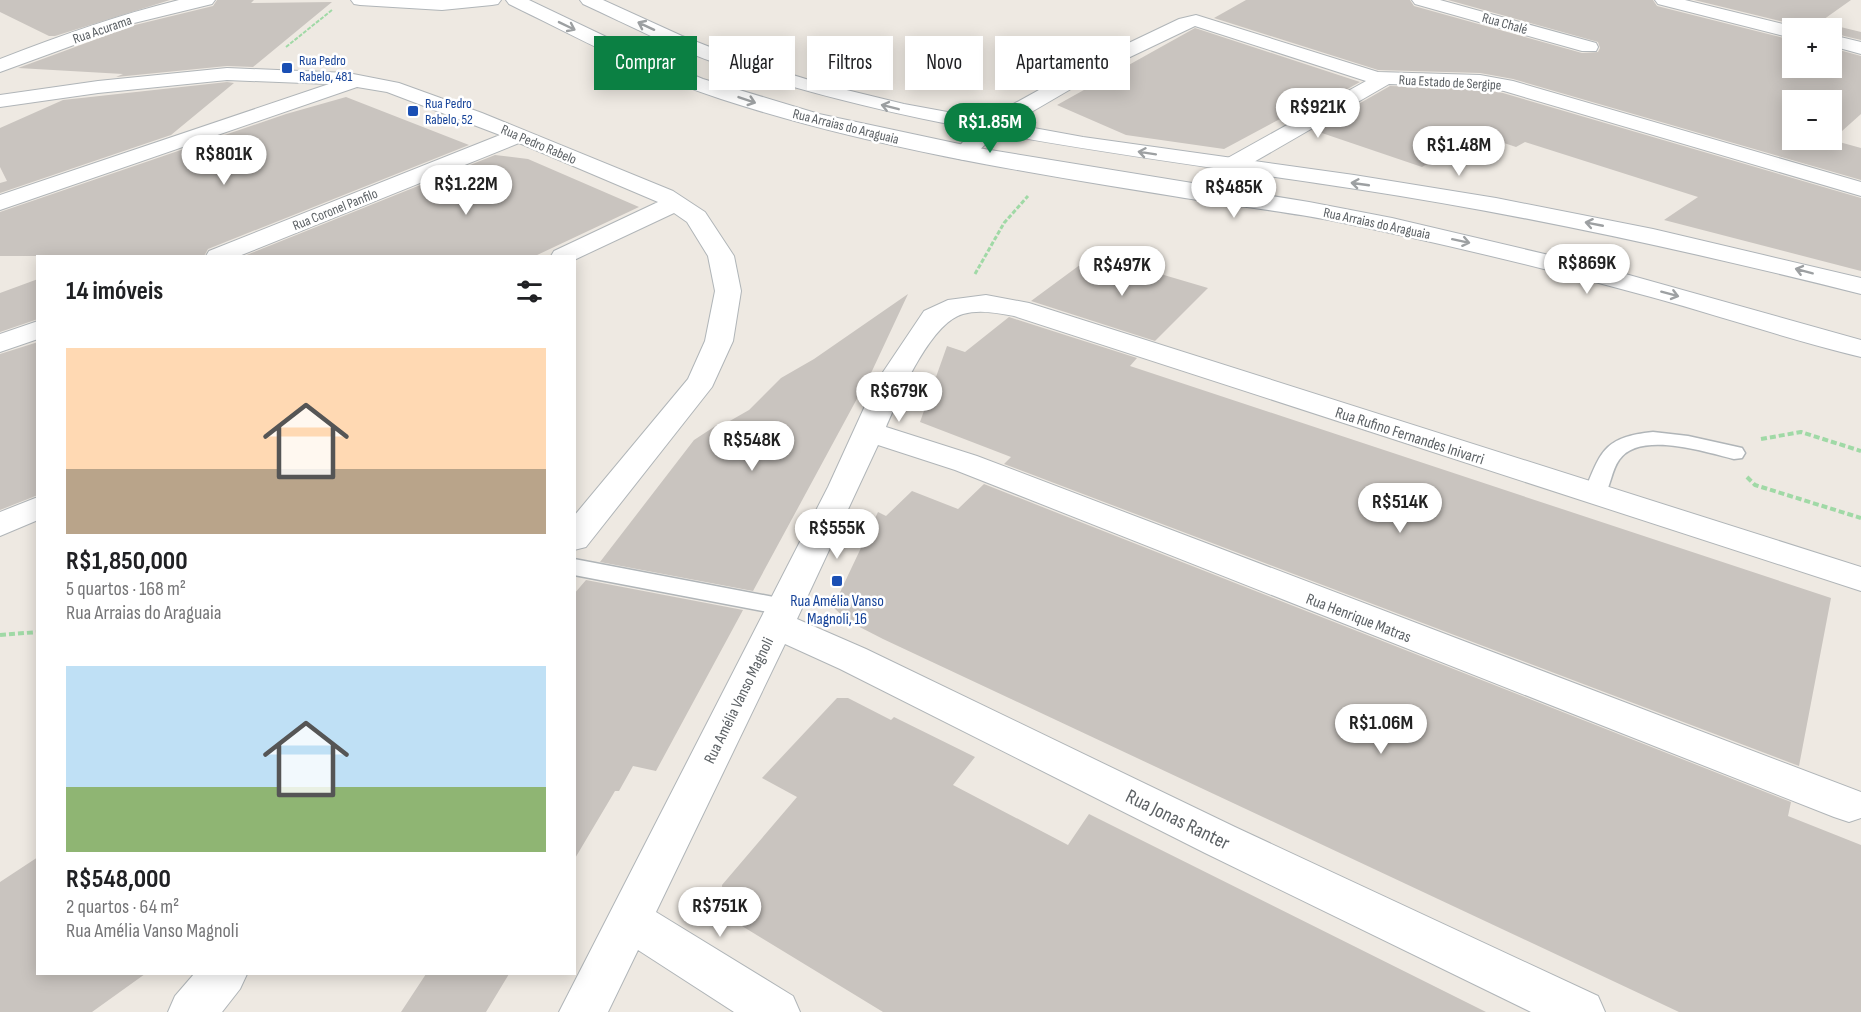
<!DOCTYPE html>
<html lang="pt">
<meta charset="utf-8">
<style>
body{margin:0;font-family:"Sofia Sans Condensed",sans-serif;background:#f6f6f6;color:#202124;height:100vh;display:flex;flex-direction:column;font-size:22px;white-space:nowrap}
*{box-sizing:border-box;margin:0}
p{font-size:20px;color:#757577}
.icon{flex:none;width:33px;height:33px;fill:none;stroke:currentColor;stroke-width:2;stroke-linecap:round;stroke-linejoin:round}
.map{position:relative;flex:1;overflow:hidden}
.details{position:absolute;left:36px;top:255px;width:540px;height:720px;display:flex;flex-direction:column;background:#fff;border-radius:0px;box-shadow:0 3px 15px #0003}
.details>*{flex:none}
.hud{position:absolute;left:594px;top:36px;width:570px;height:54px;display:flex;gap:12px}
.fabs{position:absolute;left:1782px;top:18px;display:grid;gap:12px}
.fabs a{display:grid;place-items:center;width:60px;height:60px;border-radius:0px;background:#fff;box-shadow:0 3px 15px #0003;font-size:30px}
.price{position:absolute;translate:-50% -51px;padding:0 14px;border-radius:21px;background:#fff;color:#222;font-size:20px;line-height:39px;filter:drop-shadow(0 2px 3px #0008)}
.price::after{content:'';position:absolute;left:50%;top:36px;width:18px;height:14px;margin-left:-9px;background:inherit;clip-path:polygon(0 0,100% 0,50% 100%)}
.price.current{background:#0b8043;color:#fff}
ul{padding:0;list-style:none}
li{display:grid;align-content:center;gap:12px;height:318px;padding:0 30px}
li span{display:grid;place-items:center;height:186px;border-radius:0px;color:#555}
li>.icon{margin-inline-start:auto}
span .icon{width:108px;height:108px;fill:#fffc;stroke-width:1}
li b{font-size:26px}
h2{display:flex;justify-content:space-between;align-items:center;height:72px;padding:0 30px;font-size:26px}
.tag{padding:0 21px;border-radius:0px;background:#fff;box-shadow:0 3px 15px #0003;font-size:21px;line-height:54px}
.tag.current{background:#0b8043;color:#fff}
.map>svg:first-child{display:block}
</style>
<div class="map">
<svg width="1861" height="1012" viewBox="0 0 1861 1012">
<rect width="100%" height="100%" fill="#eee9e2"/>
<path fill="#c9c4bf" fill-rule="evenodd" d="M 0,0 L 170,0 L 55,36 L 49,36 L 0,12 Z
M 217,0 L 254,0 L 251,3 L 332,2 L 253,67 L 227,66 L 116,77 L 123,74 L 18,68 L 135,25 L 213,6 Z
M 1246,0 L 1410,0 L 1414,6 L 1582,53 L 1598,52 L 1600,48 L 1598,42 L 1448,0 L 1653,0 L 1657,6 L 1792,40 L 1792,68 L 1832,68 L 1832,48 L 1861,56 L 1861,114 L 1832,140 L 1861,148 L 1861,180 L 1513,79 L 1480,73 L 1378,70 L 1214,18 ZM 1792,100 L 1832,100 L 1832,140 L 1792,140 Z
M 1694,0 L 1851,0 L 1820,22 L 1861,32 L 1861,40 L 1832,33 L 1832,28 L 1801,28 L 1800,26 Z
M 1195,28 L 1360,82 L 1288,122 L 1280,119 L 1224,149 L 1126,135 L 1057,105 Z
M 227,82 L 234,83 L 171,135 L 0,193 L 0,183 L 7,181 L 0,167 L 0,128 L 63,100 Z
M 1390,86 L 1480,89 L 1503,93 L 1861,198 L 1861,271 L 1664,220 L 1698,197 L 1525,142 L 1516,147 L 1477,134 L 1422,167 L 1313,130 Z
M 346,97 L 469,145 L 208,249 L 204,256 L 0,256 L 0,212 L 286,114 Z
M 495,155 L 528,159 L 639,207 L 535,256 L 244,256 Z
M 1092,256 L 1127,267 L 1130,265 L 1208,288 L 1155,341 L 1031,301 Z
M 38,279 L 38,319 L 0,332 L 0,293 Z
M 908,294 L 872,371 L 753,591 L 600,562 L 694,440 L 717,425 L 721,426 L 749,410 L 781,378 L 814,359 Z
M 1009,317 L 1137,358 L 1130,366 L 1831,598 L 1799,766 L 1004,464 L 1011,457 L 920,422 L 947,346 L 965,352 Z
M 38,342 L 38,495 L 0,510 L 0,354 Z
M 984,484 L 1791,802 L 1788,816 L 1861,845 L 1861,1012 L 1679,1012 L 883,639 L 848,621 L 833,607 L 878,512 L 886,516 L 912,491 L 958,509 Z
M 586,580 L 743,610 L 656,771 L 633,766 L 619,791 L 615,791 L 574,860 L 574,594 Z
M 837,698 L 848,698 L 891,720 L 894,717 L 975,757 L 953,785 L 1068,845 L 1089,814 L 1486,1012 L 883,1012 L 724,915 L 722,885 L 797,797 L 762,778 Z
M 38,857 L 38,974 L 145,974 L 92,1012 L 0,1012 L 0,882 Z
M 426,974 L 509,974 L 486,1012 L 401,1012 Z"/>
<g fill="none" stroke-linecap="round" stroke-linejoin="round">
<g stroke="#b0b5b8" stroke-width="3">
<path id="service" d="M 1653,432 L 1688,436 L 1742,448 L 1745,453 L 1742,458 L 1734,459 C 1706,452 1639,430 1619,460 C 1611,471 1611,486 1603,498 L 1595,500 L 1587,498 L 1584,493 C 1601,451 1604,437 1653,432 Z
M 574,559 L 784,599 L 793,601 L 796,607 L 793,613 L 784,615 L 574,575 Z"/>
</g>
<g stroke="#b0b5b8" stroke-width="2">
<path id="minor" d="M 179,0 L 215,0 L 212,4 L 134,23 L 0,72 L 0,59 C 59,36 118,15 179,0 Z
M 351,0 L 501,0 L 498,4 L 492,5 L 442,10 L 360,5 L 354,4 Z
M 1412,0 L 1440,0 L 1596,43 L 1598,47 L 1596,51 L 1582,51 L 1415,4 Z
M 1655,0 L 1685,0 L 1799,28 L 1792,28 L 1792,38 L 1658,4 Z
M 1196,15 L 1378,72 L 1480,75 L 1513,81 L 1861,182 L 1861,196 L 1504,91 L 1480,87 L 1389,84 L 1240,170 L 1232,172 L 1224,170 L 1221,165 L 1224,160 L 1366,81 L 1195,26 L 1107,68 L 997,132 L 972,158 L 964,160 L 956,158 L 953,153 L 981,122 L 1093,60 L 1179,19 Z
M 1832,35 L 1861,42 L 1861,54 L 1832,46 Z
M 227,68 L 348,73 L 399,83 L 482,113 L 673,191 L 705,212 L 734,256 L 741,291 L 733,341 L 712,387 L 586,547 L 574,550 L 574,516 L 688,379 L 705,341 L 715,291 L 708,256 L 687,222 L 674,213 L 574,260 L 574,256 L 551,256 L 554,251 L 658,202 L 519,143 L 239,256 L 206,256 L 209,251 L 500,135 L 387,92 L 357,87 L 0,210 L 0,195 L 329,84 L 227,80 L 98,93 L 0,107 L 0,95 L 98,81 Z
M 986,295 L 1029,303 L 1861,567 L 1861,591 L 1014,316 C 997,313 980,309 963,314 C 930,323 899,397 886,427 L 977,456 L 1861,792 L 1861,818 L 1849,822 L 1834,817 L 955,470 L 878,445 L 797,619 L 866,649 L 1235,827 L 1598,996 L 1605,1012 L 1531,1012 L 1205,853 L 840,669 L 785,644 L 656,912 L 793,996 L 800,1012 L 734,1012 L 638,950 L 608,1012 L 559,1012 L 828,487 L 875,384 L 924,311 L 948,300 Z
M 38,321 L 38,339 L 0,352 L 0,334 Z
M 38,497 L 38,520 L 0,536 L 0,512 Z
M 194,974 L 247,974 L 240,989 L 222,1012 L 168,1012 L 175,996 Z"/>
</g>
<g stroke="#afb4b8" stroke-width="2">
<path id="secondary" d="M 506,0 L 529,0 L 642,54 L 703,79 L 819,114 L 978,148 L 1309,202 L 1392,218 L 1604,268 L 1861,340 L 1861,357 C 1790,340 1721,316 1651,297 C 1544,268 1437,242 1329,220 C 1287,212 1245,207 1203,201 C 1042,175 877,150 721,99 C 647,75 578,38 509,4 Z
M 580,0 L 603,0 L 682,36 L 735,57 L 822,84 L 904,104 L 1083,137 L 1354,175 L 1496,198 L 1653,229 L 1861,278 L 1861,294 C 1694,252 1527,215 1356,189 C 1143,156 928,134 722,65 C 674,49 629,25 583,4 Z"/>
</g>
<path stroke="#a0d9a6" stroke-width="2" stroke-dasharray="4 1.5" stroke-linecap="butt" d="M 286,47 L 332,10"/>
<path stroke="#a0d9a6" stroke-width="3" stroke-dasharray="4.5 2" stroke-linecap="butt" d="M 975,274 L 1004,223 L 1028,196"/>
<path stroke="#a0d9a6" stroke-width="4" stroke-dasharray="6 3" stroke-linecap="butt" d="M 1761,439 L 1801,432 L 1861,451
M 1747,477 L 1755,485 L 1861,518
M 0,635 L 38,632"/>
<use href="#service" fill="#fff" fill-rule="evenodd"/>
<use href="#minor" fill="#fff" fill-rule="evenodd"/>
<use href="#secondary" fill="#fff" fill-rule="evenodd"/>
</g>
<defs><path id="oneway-shaft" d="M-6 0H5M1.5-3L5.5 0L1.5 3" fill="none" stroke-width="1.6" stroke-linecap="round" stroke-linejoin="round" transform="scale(1.5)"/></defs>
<g stroke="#9da0a2">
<use href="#oneway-shaft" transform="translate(567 26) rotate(26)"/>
<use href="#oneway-shaft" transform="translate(646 26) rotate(-155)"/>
<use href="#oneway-shaft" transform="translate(747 100) rotate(19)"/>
<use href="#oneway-shaft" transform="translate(890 107) rotate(-166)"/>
<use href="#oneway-shaft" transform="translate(1147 153) rotate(-171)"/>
<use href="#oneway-shaft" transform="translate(1360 184) rotate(-172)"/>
<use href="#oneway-shaft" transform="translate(1594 224) rotate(-169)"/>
<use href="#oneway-shaft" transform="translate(1461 241) rotate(12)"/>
<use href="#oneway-shaft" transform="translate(1804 271) rotate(-165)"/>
<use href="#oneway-shaft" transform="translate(1670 294) rotate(15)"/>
</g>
<g fill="#1a4fb4" stroke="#fff" stroke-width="2">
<rect x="281" y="62" width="12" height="12" rx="3"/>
<rect x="407" y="105" width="12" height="12" rx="3"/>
<rect x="831" y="575" width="12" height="12" rx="3"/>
</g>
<g text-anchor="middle" stroke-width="5" stroke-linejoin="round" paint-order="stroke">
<g font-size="14" fill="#5b6064" stroke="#fff">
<text transform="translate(1505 23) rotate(16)" y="5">Rua Chalé</text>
<text transform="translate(102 29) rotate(-19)" y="5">Rua Acurama</text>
<text transform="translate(1450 82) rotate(3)" y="5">Rua Estado de Sergipe</text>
<text transform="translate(846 126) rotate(14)" y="5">Rua Arraias do Araguaia</text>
<text transform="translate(539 144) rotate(23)" y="5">Rua Pedro Rabelo</text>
<text transform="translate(335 209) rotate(-22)" y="5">Rua Coronel Panfilo</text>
<text transform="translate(1377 223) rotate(12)" y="5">Rua Arraias do Araguaia</text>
</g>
<g font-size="14" fill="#164399" stroke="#fff" text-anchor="start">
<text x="299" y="65">Rua Pedro<tspan x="299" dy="16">Rabelo, 481</tspan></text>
<text x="425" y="108">Rua Pedro<tspan x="425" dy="16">Rabelo, 52</tspan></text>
</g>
<g font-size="16" fill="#5b6064" stroke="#fff">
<text transform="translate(1410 435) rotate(18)" y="6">Rua Rufino Fernandes Inivarri</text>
<text transform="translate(1359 617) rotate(21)" y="6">Rua Henrique Matras</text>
<text transform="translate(738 700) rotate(-64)" y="6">Rua Amélia Vanso Magnoli</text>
</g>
<g font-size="16" fill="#164399" stroke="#fff">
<text x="837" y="606">Rua Amélia Vanso<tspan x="837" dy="18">Magnoli, 16</tspan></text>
</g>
<g font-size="20" fill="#5b6064" stroke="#fff">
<text transform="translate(1178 819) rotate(26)" y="7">Rua Jonas Ranter</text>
</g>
</g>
</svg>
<div class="fabs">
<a>+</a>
<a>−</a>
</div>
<b class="price" style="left:1318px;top:139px">R$921K</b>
<b class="price current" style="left:990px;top:154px">R$1.85M</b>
<b class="price" style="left:1459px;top:177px">R$1.48M</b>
<b class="price" style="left:224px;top:186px">R$801K</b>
<b class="price" style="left:466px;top:216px">R$1.22M</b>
<b class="price" style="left:1234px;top:219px">R$485K</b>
<b class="price" style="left:1587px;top:295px">R$869K</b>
<b class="price" style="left:1122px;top:297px">R$497K</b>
<b class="price" style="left:899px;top:423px">R$679K</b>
<b class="price" style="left:752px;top:472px">R$548K</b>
<b class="price" style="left:1400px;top:534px">R$514K</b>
<b class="price" style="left:837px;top:560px">R$555K</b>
<b class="price" style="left:1381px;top:755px">R$1.06M</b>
<b class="price" style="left:720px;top:938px">R$751K</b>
<div class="hud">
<a class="tag current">Comprar</a>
<a class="tag">Alugar</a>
<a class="tag">Filtros</a>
<a class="tag">Novo</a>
<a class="tag">Apartamento</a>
</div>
<section class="details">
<h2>14 imóveis<svg class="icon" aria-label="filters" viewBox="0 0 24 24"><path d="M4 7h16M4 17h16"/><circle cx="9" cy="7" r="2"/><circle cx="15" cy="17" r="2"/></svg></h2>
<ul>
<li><span style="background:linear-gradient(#ffd9b3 65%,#b9a48a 0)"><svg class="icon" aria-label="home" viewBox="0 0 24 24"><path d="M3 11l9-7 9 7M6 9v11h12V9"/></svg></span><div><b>R$1,850,000</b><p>5 quartos · 168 m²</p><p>Rua Arraias do Araguaia</p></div></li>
<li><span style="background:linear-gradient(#bfe0f5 65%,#8fb573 0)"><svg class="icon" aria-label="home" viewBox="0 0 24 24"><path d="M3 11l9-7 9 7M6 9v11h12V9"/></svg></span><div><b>R$548,000</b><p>2 quartos · 64 m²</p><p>Rua Amélia Vanso Magnoli</p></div></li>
</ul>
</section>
</div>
